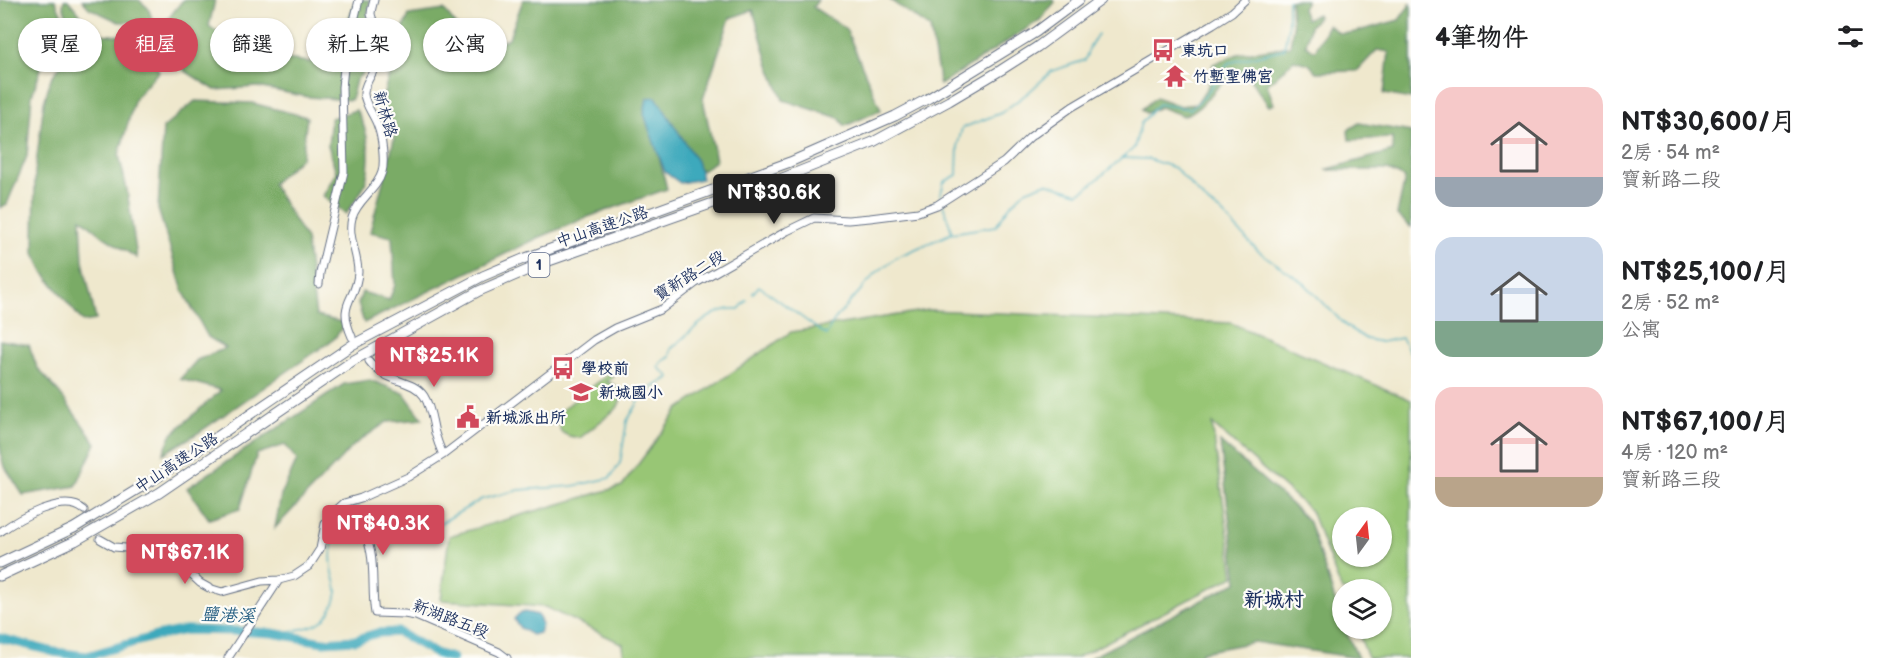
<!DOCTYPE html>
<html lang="zh-TW">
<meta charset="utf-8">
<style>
body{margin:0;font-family:"Balsamiq Sans","LXGW WenKai TC",sans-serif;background:#f2f2f2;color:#202124;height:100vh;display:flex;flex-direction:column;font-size:22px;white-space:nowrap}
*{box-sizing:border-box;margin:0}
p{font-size:20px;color:#757577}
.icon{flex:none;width:33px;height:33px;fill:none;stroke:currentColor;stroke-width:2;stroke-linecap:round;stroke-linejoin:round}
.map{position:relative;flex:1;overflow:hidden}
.drawer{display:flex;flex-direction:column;background:#fff;width:480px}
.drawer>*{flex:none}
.hud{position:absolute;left:18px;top:18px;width:570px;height:54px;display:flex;gap:12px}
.needle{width:39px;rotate:15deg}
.controls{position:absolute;left:1332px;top:507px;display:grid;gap:12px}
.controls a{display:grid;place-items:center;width:60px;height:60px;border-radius:50%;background:#fff;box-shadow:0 2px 4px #0004;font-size:30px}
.price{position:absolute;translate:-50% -51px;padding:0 14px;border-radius:6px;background:#d1495b;color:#fff;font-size:20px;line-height:39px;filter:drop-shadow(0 2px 3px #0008)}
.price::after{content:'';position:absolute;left:50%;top:36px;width:18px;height:14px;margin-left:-9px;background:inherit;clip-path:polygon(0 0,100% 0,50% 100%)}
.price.selected{background:#222;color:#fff}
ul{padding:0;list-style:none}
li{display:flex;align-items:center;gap:18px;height:150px;padding:0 24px}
li span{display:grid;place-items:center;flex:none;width:168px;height:120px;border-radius:18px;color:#555}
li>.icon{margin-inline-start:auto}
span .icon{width:72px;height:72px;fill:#fffc;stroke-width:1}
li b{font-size:26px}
h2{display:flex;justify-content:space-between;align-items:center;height:72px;padding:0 24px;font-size:26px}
.chip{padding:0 21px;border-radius:27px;background:#fff;box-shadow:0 2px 4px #0004;font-size:21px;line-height:54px}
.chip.selected{background:#d1495b;color:#fff}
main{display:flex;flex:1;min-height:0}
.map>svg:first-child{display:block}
</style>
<main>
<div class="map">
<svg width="1411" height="658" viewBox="0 0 1411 658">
<rect width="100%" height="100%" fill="#fdfcf7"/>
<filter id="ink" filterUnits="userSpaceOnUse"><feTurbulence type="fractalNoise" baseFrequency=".0167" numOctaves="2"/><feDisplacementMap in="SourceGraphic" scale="12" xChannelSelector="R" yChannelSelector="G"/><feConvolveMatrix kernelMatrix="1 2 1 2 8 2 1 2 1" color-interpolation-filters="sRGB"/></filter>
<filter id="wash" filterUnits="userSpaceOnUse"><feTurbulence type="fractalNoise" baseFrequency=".008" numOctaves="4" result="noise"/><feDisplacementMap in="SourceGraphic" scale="24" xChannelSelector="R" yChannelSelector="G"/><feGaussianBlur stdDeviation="1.35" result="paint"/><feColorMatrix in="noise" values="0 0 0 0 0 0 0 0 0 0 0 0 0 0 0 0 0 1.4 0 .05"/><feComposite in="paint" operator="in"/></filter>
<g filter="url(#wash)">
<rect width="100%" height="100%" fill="#efe8cd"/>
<path fill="#98c675" stroke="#5a7a6a" stroke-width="1.5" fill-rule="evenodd" d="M 929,310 L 1231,323 L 1411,400 L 1411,658 L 1368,658 L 1357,629 L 1382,628 L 1382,590 L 1342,590 L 1342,591 L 1311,511 L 1212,424 L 1234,576 L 1076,658 L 624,658 L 623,644 L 545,607 L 441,600 L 449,536 L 622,486 L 679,409 L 791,332 ZM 1342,518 L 1382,518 L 1382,556 L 1342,556 Z
M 610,373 L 613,377 L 607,382 C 621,386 625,395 617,408 L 580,438 L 569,436 L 561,432 L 557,419 L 549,425 L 546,422 Z"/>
<path fill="#7aab66" stroke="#4a6d62" stroke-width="1.5" d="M 0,0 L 55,0 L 63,17 L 46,54 L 32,95 L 27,156 L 7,204 L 0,208 Z
M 64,0 L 68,0 L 97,34 L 139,37 L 159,71 L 135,98 L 119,155 L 127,190 L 137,258 L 104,237 L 81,218 L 83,261 L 96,320 L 83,322 L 44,273 L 34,253 L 35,172 L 44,102 L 51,78 L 76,45 L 63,5 Z
M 82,0 L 139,0 L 148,8 L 153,21 L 167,20 L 183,0 L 215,0 L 209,26 L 228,40 L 242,69 L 277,58 L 309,62 L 342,36 L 357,51 L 360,44 L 346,24 L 357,0 L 370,0 L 366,28 L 373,62 L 356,80 L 351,100 L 308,97 L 257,87 L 215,90 L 185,71 L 145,22 L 119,22 L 89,8 Z
M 523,0 L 818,0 L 813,7 L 846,29 L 881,110 L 845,126 L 839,118 L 783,100 L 768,62 L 753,10 L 730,18 L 703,99 L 716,160 L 702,171 L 664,127 L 654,136 L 667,189 L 588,217 L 538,238 L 364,323 L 358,304 L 362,292 L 389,300 L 395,285 L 392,237 L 370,232 L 394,139 L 382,101 L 397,42 L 409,15 L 444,10 L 479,53 L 509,38 Z
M 890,0 L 1053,0 L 1055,2 L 1040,20 L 940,85 L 930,28 Z
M 1290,0 L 1306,0 L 1302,9 L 1306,19 L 1317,14 L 1318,17 L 1310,26 L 1306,45 L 1315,51 L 1328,25 L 1339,33 L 1351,33 L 1399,20 L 1411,3 L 1411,99 L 1384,94 L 1389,52 L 1377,50 L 1357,71 L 1316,72 L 1309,64 L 1294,60 L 1267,85 L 1274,104 L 1269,106 L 1244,71 C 1239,73 1231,74 1227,78 C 1212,91 1204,108 1184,116 L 1160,107 L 1146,113 L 1142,109 L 1156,97 L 1180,106 L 1196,104 L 1208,86 L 1213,64 L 1238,54 L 1290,46 L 1293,27 Z
M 195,101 L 252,103 L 307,117 L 302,157 L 272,184 L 306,239 L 316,316 L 346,323 L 334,339 L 198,433 L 163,454 L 171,435 L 221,390 L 180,379 L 197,360 L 226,348 L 208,337 L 183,291 L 158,209 L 163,128 Z
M 356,110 C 369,130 372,158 366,181 C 363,192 352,204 346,214 L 323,196 L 336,172 L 328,145 L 331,118 Z
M 1359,123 L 1411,132 L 1411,227 L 1397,215 L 1405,178 L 1388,170 L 1325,170 L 1393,151 L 1392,138 L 1349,140 L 1348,130 Z
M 0,340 L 29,345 L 37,367 L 60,394 L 96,443 L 76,486 L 23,495 L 3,464 L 0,446 Z
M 370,380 L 404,393 L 423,419 L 387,422 L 355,444 L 275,528 L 281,495 L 297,460 L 285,445 L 257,454 L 240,509 L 209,519 L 187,488 L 344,384 Z
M 1220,442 L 1291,504 L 1309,522 L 1342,621 L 1342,628 L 1345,629 L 1358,658 L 1254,642 L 1202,652 L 1198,658 L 1090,658 L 1237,582 Z"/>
<path fill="#3ca9bc" stroke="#2c6c8d" stroke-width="1.5" d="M 656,97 L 697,161 L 702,179 L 680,183 L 665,172 L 649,129 L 644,113 L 647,98 Z
M 525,612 L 538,615 L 542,625 L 539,633 L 532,635 L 520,628 L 514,619 L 519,614 Z"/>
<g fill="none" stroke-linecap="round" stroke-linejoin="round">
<path stroke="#3ca9bc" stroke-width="1.5" d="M 1122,158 L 1148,159 L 1175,168 L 1209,204 L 1220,211 L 1258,251 L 1304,283 L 1346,326 L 1366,339 L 1381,342 L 1402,338 L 1411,354
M 941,201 L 940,197 L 944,182 L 957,175 L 958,144 L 962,128 L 1001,113 L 1029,92 L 1052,71 L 1085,60 L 1090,46 L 1098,34
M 943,205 L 952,232
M 753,293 L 759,286 L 826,335 L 835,319 L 876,273 L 897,257 L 952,233 L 996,226 L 1009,207 L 1025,191 L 1046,183 L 1078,193 L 1086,189 L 1134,148 L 1141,123 L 1158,104 L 1190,109 L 1204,97 L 1228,63 L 1284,49 L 1288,27 L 1288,0
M 345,515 L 350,508 L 356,507 L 387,521 L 416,525 L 439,524 L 482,499 L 519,490 L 573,486 L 610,478 L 620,463 L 627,421 L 644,393 L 670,377 L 658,367 L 663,361 L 670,357 L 671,349 C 690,333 712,306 739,309 L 747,300
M 272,633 C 287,631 309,630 322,621 C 330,614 336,602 337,592 C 337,584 333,576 332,568 C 330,552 332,532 342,519"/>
<path stroke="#3ca9bc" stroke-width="9" d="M 0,638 L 54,652 L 87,656 L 156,636 L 186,630 L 237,631 L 272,633 L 323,642 L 355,640 L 377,633 L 398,632 L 435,653 L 452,658"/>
</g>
</g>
<g filter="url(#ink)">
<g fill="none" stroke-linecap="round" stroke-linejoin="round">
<path stroke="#c5c3b7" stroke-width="7" stroke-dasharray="7 3.5" stroke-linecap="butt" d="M 84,510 L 100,539"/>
<g stroke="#657085" stroke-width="9">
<path id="minor" d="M 319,284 L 320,273 L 344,172 L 342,87 L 345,59 L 359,0
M 352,337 C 336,301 357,301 358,272 C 358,254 347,236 352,218 C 357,200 377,190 382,172 C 385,162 382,137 378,127 C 375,116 365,106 364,94 C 363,82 381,65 382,48 C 383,35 373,25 371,14 C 371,10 373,4 374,0
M 369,361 C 386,384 412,378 424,396 C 431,407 432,420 435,433 C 437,440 440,448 443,455
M 334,512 C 341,517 351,521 358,527 C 379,545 370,588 375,613 L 404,614 L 416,616 L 499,652 L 507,658
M 0,532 C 18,519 64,492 84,510
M 100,539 L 114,547 L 137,549 L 171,562 L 184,568 L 200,583 L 209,588 L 222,592 L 262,581 L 279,580 L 294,576 L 309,566 L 320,549 L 325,524 L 334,512 L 344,503 L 361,498 L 408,477 L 443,455 L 594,340 L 615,328 L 662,309 L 696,283 L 787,231 L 814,218 L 848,220 L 870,218 L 918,212 L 937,205 L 1004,162 L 1030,137 L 1072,107 L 1213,24 L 1232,12 L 1245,0
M 228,658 L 279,580"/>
</g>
<g stroke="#657085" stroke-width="11">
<path id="highway" d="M 0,563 L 74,528 L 161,475 L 352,345 L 483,276 L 523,259 L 790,162 L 895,116 L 929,98 L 1036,32 L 1079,0
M 0,576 L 75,541 L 159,493 L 354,360 L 479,291 L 546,262 L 770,183 L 873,142 L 949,101 L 1001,70 L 1037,47 L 1101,0"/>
</g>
<use href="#minor" stroke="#fff" stroke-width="7"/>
<use href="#highway" stroke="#fff" stroke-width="9"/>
</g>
</g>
<defs>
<g id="bus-bare" transform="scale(1.8)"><path d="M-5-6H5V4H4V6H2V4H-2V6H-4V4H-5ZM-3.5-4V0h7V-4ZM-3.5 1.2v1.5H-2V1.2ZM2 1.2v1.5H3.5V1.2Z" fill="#d1495b" stroke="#fdfcf7" stroke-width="2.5" paint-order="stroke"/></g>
<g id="temple-bare" transform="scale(1.8)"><path d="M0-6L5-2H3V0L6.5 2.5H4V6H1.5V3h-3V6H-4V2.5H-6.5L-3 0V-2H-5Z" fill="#d1495b" stroke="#fdfcf7" stroke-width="2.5" paint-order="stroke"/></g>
<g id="school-bare" transform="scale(1.8)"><path d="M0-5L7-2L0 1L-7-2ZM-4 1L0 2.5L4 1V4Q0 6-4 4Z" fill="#d1495b" stroke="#fdfcf7" stroke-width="2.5" paint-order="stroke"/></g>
<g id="civic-bare" transform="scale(1.8)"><path d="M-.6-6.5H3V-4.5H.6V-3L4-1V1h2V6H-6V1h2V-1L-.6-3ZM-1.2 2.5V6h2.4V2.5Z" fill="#d1495b" stroke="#fdfcf7" stroke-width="2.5" paint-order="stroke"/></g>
</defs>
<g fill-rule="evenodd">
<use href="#bus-bare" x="1163" y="50"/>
<use href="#temple-bare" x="1175" y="76"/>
<use href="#bus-bare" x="563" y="368"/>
<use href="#school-bare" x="581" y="392"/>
<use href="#civic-bare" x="468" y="417"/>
</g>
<g text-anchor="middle" stroke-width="4.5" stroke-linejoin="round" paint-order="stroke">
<rect fill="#fdfcf7" stroke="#5f6c8c" stroke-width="1.5" x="528.5" y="253" width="21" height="24" rx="4.5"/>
<g font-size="15" font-weight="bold" fill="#1b2f5e">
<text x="539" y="270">1</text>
</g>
<g font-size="16" font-weight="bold" fill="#1b2f5e" stroke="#fdfcf7" text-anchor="start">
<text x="1181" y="56">東坑口</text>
<text x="1193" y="82">竹塹聖佛宮</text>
<text x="581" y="374">學校前</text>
<text x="599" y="398">新城國小</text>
<text x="486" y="423">新城派出所</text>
</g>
<g font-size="16" fill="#1b2f5e" stroke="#fdfcf7">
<text transform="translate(386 114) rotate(74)" y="6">新林路</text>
<text transform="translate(602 226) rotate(-19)" y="6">中山高速公路</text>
<text transform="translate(689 275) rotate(-32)" y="6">寶新路二段</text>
<text transform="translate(176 462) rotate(-33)" y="6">中山高速公路</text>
<text transform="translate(451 618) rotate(21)" y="6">新湖路五段</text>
</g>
<g font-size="18" font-style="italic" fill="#286084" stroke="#fdfcf7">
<text transform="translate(228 615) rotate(2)" y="6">鹽港溪</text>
</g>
<g font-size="20" font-weight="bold" fill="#1b2f5e" stroke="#fdfcf7">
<text x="1274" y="606">新城村</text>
</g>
</g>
</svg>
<div class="controls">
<a><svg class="needle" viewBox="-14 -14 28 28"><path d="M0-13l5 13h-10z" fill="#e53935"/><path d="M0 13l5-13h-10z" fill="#757577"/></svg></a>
<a><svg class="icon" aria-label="layers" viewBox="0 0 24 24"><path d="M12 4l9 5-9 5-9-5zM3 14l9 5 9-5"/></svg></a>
</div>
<b class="price selected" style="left:774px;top:225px">NT$30.6K</b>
<b class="price" style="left:434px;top:388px">NT$25.1K</b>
<b class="price" style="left:383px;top:556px">NT$40.3K</b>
<b class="price" style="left:185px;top:585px">NT$67.1K</b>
<div class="hud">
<a class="chip">買屋</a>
<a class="chip selected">租屋</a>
<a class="chip">篩選</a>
<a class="chip">新上架</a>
<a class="chip">公寓</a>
</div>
</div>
<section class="drawer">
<h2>4筆物件<svg class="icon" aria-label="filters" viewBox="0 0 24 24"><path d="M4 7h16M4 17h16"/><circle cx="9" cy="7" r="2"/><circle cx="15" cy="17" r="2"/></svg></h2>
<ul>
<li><span style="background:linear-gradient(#f6c9c9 75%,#9aa5b1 0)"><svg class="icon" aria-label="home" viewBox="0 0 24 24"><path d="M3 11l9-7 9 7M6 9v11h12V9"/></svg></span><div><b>NT$30,600/月</b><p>2房 · 54 m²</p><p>寶新路二段</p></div></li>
<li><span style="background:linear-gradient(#c9d6e8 70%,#7fa58c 0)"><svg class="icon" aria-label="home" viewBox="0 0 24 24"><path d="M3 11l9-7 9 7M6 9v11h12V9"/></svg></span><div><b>NT$25,100/月</b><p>2房 · 52 m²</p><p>公寓</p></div></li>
<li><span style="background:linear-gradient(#f6c9c9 75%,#b9a48a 0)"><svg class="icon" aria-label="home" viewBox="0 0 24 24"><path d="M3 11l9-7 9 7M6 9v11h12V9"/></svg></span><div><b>NT$67,100/月</b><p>4房 · 120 m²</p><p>寶新路三段</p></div></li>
</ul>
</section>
</main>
